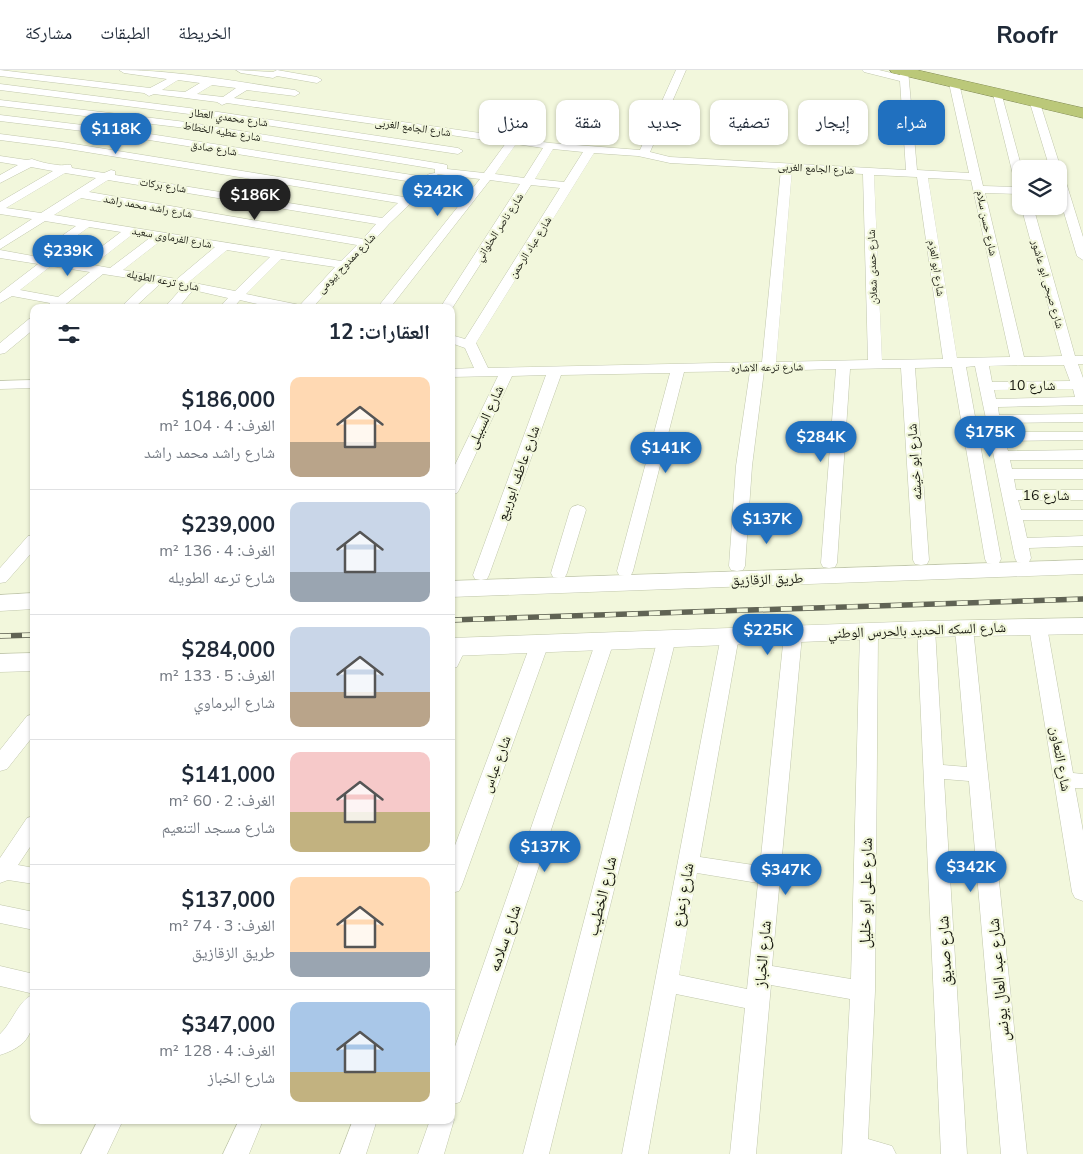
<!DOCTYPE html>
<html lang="ar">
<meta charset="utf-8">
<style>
body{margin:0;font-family:"Nunito Sans","Noto Naskh Arabic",sans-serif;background:#f2f2f3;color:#1f2937;direction:rtl;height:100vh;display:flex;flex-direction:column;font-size:19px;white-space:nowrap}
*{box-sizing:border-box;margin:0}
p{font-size:16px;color:#747a83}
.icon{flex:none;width:28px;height:28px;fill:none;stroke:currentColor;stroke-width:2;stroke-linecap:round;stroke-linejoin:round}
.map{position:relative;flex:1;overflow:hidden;direction:ltr}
.drawer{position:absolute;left:30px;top:234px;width:425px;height:820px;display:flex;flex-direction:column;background:#fff;border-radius:10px;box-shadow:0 1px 4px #0004;direction:rtl}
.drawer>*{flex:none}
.guide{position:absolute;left:470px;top:30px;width:475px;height:45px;direction:rtl;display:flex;gap:10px}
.fabs{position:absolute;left:1012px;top:90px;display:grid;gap:10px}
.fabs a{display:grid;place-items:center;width:55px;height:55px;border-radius:10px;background:#fff;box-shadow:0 1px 4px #0004;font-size:25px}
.price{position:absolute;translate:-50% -42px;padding:0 11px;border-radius:18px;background:#2070bf;color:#fff;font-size:16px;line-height:32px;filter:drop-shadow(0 1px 2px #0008)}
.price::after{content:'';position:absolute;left:50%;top:30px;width:15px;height:11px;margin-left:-8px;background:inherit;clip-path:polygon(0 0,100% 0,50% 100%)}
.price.selected{background:#222;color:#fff}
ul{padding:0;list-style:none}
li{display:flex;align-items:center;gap:15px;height:125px;padding:0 25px}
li+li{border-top:1px solid #e0e1e3}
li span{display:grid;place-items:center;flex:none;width:140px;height:100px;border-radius:10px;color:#555}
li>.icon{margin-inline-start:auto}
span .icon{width:60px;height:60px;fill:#fffc;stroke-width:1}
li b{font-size:21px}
h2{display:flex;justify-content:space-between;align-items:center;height:60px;padding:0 25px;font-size:21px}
.pill{padding:0 18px;border-radius:10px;background:#fff;box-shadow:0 1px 4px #0004;font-size:18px;line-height:45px}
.pill.selected{background:#2070bf;color:#fff}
header{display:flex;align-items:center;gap:30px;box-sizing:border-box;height:70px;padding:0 25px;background:#fff;border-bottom:1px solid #e0e1e3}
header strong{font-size:24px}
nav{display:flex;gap:28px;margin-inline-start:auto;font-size:18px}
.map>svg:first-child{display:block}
</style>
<header>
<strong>Roofr</strong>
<nav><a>الخريطة</a><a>الطبقات</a><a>مشاركة</a></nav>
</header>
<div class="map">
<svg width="1083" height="1084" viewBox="0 0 1083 1084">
<rect width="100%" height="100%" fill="#f2f7dc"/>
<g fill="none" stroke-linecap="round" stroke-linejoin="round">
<g stroke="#c1c7ac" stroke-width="1">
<path id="street" d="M 0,0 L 150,18 L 167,9 L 124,3 L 119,0 C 178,0 237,12 295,20 L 300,23 L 295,26 L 247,20 L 234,28 L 550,73 L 640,80 L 676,0 L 686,0 L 650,82 L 670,87 L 906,100 L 900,11 L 864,2 L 862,0 L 879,0 L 900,5 L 902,0 L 908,0 L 917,100 L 969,103 L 949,13 L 954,10 L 959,13 L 983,116 L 1016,117 L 993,24 L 998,21 L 1001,22 L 1022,99 L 1021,124 L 985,123 L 1024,287 L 1062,286 L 1021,136 L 1033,136 L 1075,286 L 1083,286 L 1083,294 L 1078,294 L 1083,308 L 1083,335 L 998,337 L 999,345 L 1083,344 L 1083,352 L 1001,353 L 1003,362 L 1083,362 L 1083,370 L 1005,371 L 1008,381 L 1083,380 L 1083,390 L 1010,390 L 1012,399 L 1083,399 L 1083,409 L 1014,409 L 1016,420 L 1083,420 L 1083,430 L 1018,430 L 1021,440 L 1083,440 L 1083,450 L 1023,450 L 1027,468 L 1083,466 L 1083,476 L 1029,478 L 1031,488 L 1029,492 L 1023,493 L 1017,492 L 1015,488 L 975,296 L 966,297 L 1001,489 L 999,493 L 993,494 L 987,493 L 985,489 L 952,297 L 915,298 L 929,490 L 927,494 L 921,495 L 915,494 L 913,490 L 901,298 L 850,299 L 837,493 L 835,497 L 829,498 L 823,497 L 821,493 L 836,299 L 764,301 L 752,396 L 745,496 L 743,500 L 737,501 L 731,500 L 729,496 L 736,396 L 750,301 L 684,302 L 633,501 L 631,505 L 625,506 L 619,505 L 617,501 L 670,303 L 561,305 L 489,505 L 487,509 L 481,510 L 475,509 L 473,505 L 546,305 L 512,306 L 459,420 L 457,423 L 451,425 L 451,403 L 498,306 L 451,307 L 451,299 L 474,298 L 465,278 L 451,273 L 451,265 L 465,269 L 560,118 L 531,115 L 451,240 L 451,238 L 440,238 L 520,114 L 490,110 L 390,238 L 377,238 L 480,109 L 437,104 L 439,106 L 437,108 L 389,154 L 312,238 L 275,238 L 240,230 L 233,238 L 219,238 L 228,228 L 193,220 L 178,238 L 164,238 L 182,218 L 161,213 L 134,238 L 120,238 L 148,211 L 103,204 L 61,238 L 46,238 L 50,233 L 12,226 L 0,233 L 0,223 L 38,194 L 0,188 L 0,180 L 33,186 L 76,156 L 45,151 L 0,179 L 0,170 L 32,149 L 0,144 L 0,132 L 53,101 L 31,97 L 0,113 L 0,105 L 18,95 L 0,92 L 0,86 L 27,90 L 32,89 C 40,92 48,94 58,95 C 63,96 66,94 71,95 L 72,98 L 104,103 L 111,100 L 115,101 L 115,105 L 382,148 L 398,133 L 62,78 L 0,70 L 0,64 L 62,72 L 404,127 L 419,113 L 124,66 L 0,51 L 0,45 L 124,60 L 425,107 L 429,104 L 435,103 L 435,99 L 186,58 L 0,36 L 0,30 L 186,52 L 443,94 L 447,95 L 447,99 L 484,103 L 506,73 L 227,33 L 222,35 L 217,32 L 154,24 L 149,26 L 144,23 L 0,6 ZM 178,10 L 200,13 L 185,22 L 162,20 ZM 212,15 L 236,18 L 223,27 L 197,24 ZM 516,74 L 543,78 L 524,108 L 495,104 ZM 553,79 L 583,82 L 564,112 L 535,109 ZM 594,83 L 638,86 L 670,93 L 781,99 L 762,292 L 488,298 L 476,273 ZM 792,100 L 863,104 L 868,290 L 776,292 ZM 65,103 L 96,108 L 41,143 L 6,138 ZM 874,105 L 917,107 L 943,289 L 882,290 ZM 928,108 L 971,110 L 1010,287 L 957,288 ZM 108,110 L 376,154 L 363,169 L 89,122 ZM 81,128 L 357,175 L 341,191 L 54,145 ZM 89,157 L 121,162 L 80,193 L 46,188 ZM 133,164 L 151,167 L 110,198 L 93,195 ZM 163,169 L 215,177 L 177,209 L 123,200 ZM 227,180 L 270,187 L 235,221 L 189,212 ZM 281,189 L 335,197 L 300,235 L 246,224 ZM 51,196 L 90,202 L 58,227 L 20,220 ZM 1021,295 L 1064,295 L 1070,311 L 992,312 L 989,296 ZM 1073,319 L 1075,327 L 996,329 L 994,320 Z
M 236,0 L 273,2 L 277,0 L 317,7 L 322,10 L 317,13 L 277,6 L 273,8 L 241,3 Z
M 0,14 L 205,40 L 458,78 L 463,81 L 458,84 L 205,46 L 0,20 Z
M 1035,30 L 1040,33 L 1061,99 L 1060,101 L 1059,99 L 1050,99 L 1030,33 Z
M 1059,106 L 1065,109 L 1083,167 L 1083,190 L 1077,186 L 1059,126 Z
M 34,248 L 34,259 L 5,283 L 0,284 L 0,273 L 29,249 Z
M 34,310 L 34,318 L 0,319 L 0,311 Z
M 578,435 L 584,437 L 586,440 L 567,503 L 565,507 L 559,508 L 553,507 L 551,503 L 570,440 L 572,437 Z
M 34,465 L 34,480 L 6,512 L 0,513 L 0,498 L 28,466 Z
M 1038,551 L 1044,553 L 1047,557 L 1073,703 L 1083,704 L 1083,718 L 1075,718 L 1083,761 L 1083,831 L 1075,828 L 1072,822 L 1029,557 L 1032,553 Z
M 964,552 L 970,554 L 973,558 L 1027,1084 L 1001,1084 L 969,711 L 944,709 L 967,1084 L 941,1084 L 917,559 L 920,555 L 926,553 L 932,555 L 935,559 L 943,695 L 967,697 L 955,558 L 958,554 Z
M 869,556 L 875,558 L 878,562 L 875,921 L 868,1069 L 892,1076 L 896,1084 L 842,1084 L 850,929 L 771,915 L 756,1084 L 730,1084 L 745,938 L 676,924 L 648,1084 L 622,1084 L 721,566 L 724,562 L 730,560 L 736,562 L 739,566 L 700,787 L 760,796 L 784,565 L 787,561 L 793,559 L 799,561 L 802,565 L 772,896 L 851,909 L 860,562 L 863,558 ZM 697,803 L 758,813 L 747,919 L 679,905 Z
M 667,562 L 673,564 L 676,568 L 549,1084 L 523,1084 L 658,568 L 661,564 Z
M 605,565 L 611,567 L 614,571 L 463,1024 L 460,1032 L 451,1035 L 451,988 L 596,571 L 599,567 Z
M 540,567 L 546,569 L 549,573 L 462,815 L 459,821 L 451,823 L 451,786 L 531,573 L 534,569 Z
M 458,570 L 464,572 L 467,576 L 457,597 L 451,599 L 451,572 Z
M 34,644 L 34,665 L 7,699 L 0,701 L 0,680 L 27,646 Z
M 34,746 L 34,771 L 18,795 L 34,798 L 34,814 L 8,810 L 0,813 L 0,788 L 27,748 Z
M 0,835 L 34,842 L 34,860 L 0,853 Z
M 0,896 L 34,904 L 34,924 L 0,916 Z
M 34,924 C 34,956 35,974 0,985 L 0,964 C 13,952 18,930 34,924 Z
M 451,1043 L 454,1050 L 444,1084 L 418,1084 L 430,1050 L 451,1050 Z
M 98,1050 L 123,1050 L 107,1084 L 81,1084 Z
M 239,1050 L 263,1050 L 249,1084 L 223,1084 Z
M 353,1050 L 377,1050 L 366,1084 L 340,1084 Z"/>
</g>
<g stroke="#c1c7ac" stroke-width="1">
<path id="secondary" d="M 1083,490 L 1083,504 L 451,527 L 451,511 Z
M 34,523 L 34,539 L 0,541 L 0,525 Z
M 1083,548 L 1083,564 L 926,567 L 451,586 L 451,568 L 926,551 Z
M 34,583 L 34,601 L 0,602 L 0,584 Z"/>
</g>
<g stroke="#828b54" stroke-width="1">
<path id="highway" d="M 890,0 L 917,0 L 1083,38 L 1083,48 L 897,4 L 892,3 Z"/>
</g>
<use href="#street" fill="#fff" fill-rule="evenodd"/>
<use href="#secondary" fill="#fff" fill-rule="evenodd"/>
<use href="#highway" fill="#bbc879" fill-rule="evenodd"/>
<g stroke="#606354" stroke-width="5.5">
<path id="rail" d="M 451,550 L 1083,529
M 0,566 L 34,565"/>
</g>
<use href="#rail" stroke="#f2f7dc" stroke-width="4" stroke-dasharray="11" stroke-linecap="butt"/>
</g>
<g text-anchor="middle" stroke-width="4.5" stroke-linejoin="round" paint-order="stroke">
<g font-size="11" fill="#181910" stroke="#f2f7dc">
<text transform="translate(229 47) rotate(8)" y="4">شارع محمدي العطار</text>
<text transform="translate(413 57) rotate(8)" y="4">شارع الجامع الغربى</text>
<text transform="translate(222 61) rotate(9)" y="4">شارع عطيه الخطاط</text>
<text transform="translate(214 78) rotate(9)" y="4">شارع صادق</text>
<text transform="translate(816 98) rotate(3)" y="4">شارع الجامع الغربى</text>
<text transform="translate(163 115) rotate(9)" y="4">شارع بركات</text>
<text transform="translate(148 136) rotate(10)" y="4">شارع راشد محمد راشد</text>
<text transform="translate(987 153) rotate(78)" y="4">شارع حسن سلام</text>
<text transform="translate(499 157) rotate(-57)" y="4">شارع ناصر الحلواني</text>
<text transform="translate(172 167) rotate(10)" y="4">شارع الفرماوى سعيد</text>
<text transform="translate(530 177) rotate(-58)" y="4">شارع عباد الرحمن</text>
<text transform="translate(346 193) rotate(-46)" y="4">شارع ممدوح بيومى</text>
<text transform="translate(872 197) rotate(-92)" y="4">شارع حمدى شعلان</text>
<text transform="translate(937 198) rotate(81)" y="4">شارع ابو العزم</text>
<text transform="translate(163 210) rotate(11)" y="4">شارع ترعه الطويله</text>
<text transform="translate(1048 214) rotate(74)" y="4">شارع صبحى ابو عاشور</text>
<text transform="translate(767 297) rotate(-1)" y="4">شارع ترعه الاشاره</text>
</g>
<g font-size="14" fill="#181910" stroke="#f2f7dc">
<text x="1032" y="320">شارع 10</text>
<text transform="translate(485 347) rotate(-65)" y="5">شارع السبيلى</text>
<text transform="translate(914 392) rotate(-94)" y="5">شارع ابو خيشه</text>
<text transform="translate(518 403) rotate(-70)" y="5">شارع عاطف ابوربيع</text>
<text x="1046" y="430">شارع 16</text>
<text transform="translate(767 509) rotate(-2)" y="5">طريق الزقازيق</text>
<text transform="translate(917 560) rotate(-2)" y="5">شارع السكه الحديد بالحرس الوطني</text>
<text transform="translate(1061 689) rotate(80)" y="5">شارع التعاون</text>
<text transform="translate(496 694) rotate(-70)" y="5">شارع عباس</text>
</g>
<g font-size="16" fill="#181910" stroke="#f2f7dc">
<text transform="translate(865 823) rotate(-89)" y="6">شارع على ابو خليل</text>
<text transform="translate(682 825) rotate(-80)" y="6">شارع زعزع</text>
<text transform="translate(601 826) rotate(-76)" y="6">شارع الخطيب</text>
<text transform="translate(504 868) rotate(-71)" y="6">شارع سلامه</text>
<text transform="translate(944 881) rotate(-93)" y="6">شارع صديق</text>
<text transform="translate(762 884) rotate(-85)" y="6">شارع الخباز</text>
<text transform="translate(998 910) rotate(-95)" y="6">شارع عبد العال يونس</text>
</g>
</g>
</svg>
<div class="fabs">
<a><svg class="icon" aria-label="layers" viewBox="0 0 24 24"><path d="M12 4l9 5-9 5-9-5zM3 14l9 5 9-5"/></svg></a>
</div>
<b class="price" style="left:116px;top:85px">$118K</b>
<b class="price" style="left:438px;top:147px">$242K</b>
<b class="price selected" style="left:255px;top:151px">$186K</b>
<b class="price" style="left:68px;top:207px">$239K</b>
<b class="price" style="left:990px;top:388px">$175K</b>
<b class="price" style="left:821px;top:393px">$284K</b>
<b class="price" style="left:666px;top:404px">$141K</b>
<b class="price" style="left:767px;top:475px">$137K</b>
<b class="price" style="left:768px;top:586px">$225K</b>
<b class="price" style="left:545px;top:803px">$137K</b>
<b class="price" style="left:971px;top:823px">$342K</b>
<b class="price" style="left:786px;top:826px">$347K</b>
<div class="guide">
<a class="pill selected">شراء</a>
<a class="pill">إيجار</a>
<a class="pill">تصفية</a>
<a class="pill">جديد</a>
<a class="pill">شقة</a>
<a class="pill">منزل</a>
</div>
<section class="drawer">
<h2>العقارات: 12<svg class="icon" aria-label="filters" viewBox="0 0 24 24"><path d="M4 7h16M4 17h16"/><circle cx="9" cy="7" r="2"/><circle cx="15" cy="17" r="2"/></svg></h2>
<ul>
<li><span style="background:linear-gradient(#ffd9b3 65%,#b9a48a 0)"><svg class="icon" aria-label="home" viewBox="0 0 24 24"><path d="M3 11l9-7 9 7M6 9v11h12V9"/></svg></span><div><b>$186,000</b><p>الغرف: 4 · 104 m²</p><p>شارع راشد محمد راشد</p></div></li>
<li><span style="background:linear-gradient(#c9d6e8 70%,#9aa5b1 0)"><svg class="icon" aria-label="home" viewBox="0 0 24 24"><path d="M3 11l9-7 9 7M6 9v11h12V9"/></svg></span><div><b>$239,000</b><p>الغرف: 4 · 136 m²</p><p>شارع ترعه الطويله</p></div></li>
<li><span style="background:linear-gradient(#c9d6e8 65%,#b9a48a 0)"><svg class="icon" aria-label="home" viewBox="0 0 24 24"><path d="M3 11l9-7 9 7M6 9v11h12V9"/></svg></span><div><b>$284,000</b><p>الغرف: 5 · 133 m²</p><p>شارع البرماوي</p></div></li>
<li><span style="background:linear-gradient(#f6c9c9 60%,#c2b280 0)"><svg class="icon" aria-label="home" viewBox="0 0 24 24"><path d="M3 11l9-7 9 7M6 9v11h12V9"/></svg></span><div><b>$141,000</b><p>الغرف: 2 · 60 m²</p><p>شارع مسجد التنعيم</p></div></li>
<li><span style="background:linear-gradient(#ffd9b3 75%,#9aa5b1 0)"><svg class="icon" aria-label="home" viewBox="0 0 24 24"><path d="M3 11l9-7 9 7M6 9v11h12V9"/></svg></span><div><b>$137,000</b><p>الغرف: 3 · 74 m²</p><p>طريق الزقازيق</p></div></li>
<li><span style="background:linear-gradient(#a9c7e8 70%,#c2b280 0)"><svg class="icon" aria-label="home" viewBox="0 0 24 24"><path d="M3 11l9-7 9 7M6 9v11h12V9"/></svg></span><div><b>$347,000</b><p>الغرف: 4 · 128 m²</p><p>شارع الخباز</p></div></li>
</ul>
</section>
</div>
